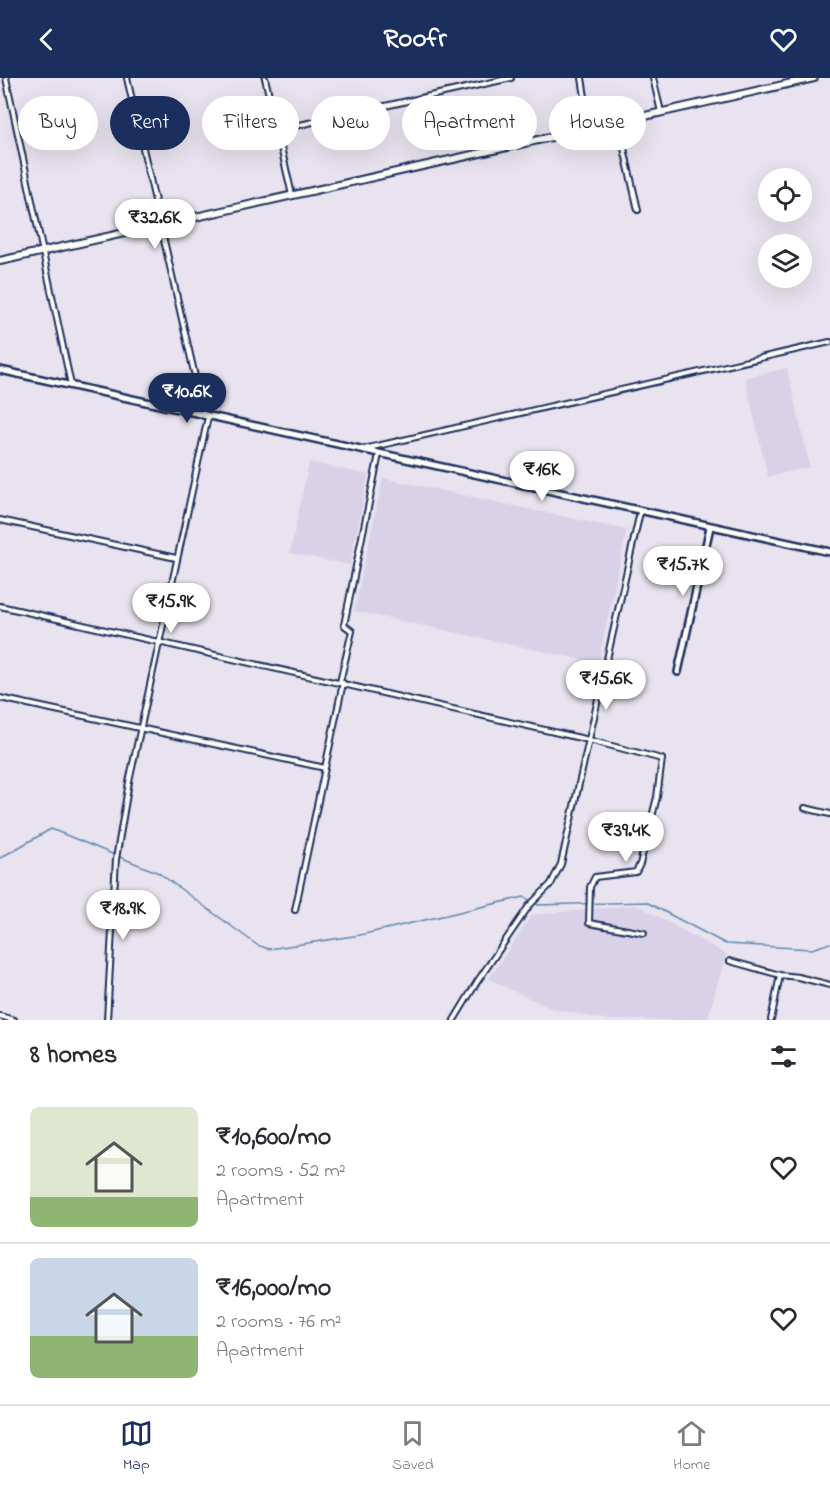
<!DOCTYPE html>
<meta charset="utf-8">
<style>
body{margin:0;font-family:"Indie Flower",sans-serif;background:#f7f7f7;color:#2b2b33;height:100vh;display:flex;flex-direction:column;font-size:22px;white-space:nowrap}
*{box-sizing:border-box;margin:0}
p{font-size:20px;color:#7c7c81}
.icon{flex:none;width:33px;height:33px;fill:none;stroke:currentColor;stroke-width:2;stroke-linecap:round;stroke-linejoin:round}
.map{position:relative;height:942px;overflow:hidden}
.panel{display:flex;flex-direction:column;background:#fff;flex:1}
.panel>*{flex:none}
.banner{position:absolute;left:18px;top:18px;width:795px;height:54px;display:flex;gap:12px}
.fabs{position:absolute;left:758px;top:90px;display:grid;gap:12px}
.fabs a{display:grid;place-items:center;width:54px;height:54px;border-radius:50%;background:#fff;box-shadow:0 6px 24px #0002;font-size:30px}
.price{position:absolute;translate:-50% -51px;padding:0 14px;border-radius:21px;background:#fff;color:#222;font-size:20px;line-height:39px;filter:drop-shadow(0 2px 3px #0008)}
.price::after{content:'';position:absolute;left:50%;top:36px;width:18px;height:14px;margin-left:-9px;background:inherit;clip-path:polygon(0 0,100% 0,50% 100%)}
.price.on{background:#1b2f5e;color:#fff}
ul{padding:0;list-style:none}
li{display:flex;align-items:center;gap:18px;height:150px;padding:0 30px}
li+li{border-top:2px solid #e1e1e2}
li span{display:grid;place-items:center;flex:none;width:168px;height:120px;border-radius:9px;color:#555}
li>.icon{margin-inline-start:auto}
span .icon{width:72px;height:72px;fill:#fffc;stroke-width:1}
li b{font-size:26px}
h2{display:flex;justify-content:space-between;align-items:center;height:72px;padding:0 30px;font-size:26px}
.chip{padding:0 21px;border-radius:27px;background:#fff;box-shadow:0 6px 24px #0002;font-size:21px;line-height:54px}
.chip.on{background:#1b2f5e;color:#fff}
header{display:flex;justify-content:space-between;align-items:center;height:78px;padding:0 30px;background:#1b2f5e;color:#fff;font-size:27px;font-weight:800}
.tab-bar{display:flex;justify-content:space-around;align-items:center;height:84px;border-top:2px solid #e1e1e2;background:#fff;font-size:16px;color:#7c7c81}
.tab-bar a{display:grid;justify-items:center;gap:3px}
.tab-bar .on{color:#1b2f5e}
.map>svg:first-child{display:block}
</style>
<header><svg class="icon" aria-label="back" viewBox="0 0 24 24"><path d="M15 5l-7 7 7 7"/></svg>Roofr<svg class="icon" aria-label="heart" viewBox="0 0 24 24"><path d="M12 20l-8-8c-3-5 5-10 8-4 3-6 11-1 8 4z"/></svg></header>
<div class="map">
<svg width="830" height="942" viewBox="0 0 830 942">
<rect width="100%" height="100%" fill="#e8e3ee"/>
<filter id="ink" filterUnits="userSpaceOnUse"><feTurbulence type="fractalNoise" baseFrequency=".0167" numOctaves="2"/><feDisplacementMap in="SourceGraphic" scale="12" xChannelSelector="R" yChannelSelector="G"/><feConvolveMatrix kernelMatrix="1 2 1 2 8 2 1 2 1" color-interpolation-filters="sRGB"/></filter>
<g filter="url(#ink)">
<path fill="#d9d1e7" d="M 787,290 L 810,389 L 768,399 L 745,300 Z
M 309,384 L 368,397 L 350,487 L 290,475 Z
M 383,400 L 627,452 L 598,585 L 354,533 Z
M 637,827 L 726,876 L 707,942 L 608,942 L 550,930 L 489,901 L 532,837 Z"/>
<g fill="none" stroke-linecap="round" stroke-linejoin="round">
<path stroke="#6188b3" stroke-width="1.5" d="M 0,780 L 51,751 L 159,795 L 257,867 L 269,871 L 360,857 L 524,819 L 538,827 L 646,824 L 726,866 L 812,871 L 830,865"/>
<g stroke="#1b2f5e" stroke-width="8">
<path id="minor" d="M 6,0 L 71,307
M 127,0 L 204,338
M 265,0 L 292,117
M 582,0 L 590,50
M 653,0 L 661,34
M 618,44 L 638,132
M 277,52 L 511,0
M 364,371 L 830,264
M 0,442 L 176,480
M 0,528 L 589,662 L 662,681 L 657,719 L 640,786 L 636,794 L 595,799 L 590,809 L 589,845 L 644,855
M 340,604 L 352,553 L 344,547 L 379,376
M 0,620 L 325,690
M 805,730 L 830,736
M 295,832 L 343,605
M 730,883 L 780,897 L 798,899 L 830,907
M 0,938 L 14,942
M 107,942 L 116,781 L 129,704 L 208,339
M 454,942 L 477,904 L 529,828 L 551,806 L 561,786 L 640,434
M 771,942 L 780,897"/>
</g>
<g stroke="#1b2f5e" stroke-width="10">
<path id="tertiary" d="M 0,292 L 830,474
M 678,594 L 710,449"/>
</g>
<g stroke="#1b2f5e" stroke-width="10">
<path id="secondary" d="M 0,183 L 814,0"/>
</g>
<use href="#minor" stroke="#fdfcf7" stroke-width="4"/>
<use href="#tertiary" stroke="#fdfcf7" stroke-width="5"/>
<use href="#secondary" stroke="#fdfcf7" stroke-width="6"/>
</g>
</g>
</svg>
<div class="fabs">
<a><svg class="icon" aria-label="locate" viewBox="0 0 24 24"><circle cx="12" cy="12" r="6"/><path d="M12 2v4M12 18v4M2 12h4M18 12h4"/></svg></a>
<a><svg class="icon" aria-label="layers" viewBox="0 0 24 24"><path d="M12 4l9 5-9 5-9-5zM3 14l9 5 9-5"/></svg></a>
</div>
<b class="price" style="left:155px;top:172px">₹32.6K</b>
<b class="price on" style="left:187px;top:346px">₹10.6K</b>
<b class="price" style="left:542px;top:424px">₹16K</b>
<b class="price" style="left:683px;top:519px">₹15.7K</b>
<b class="price" style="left:171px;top:556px">₹15.9K</b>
<b class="price" style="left:606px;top:633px">₹15.6K</b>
<b class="price" style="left:626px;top:785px">₹39.4K</b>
<b class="price" style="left:123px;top:863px">₹18.9K</b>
<div class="banner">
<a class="chip">Buy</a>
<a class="chip on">Rent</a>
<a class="chip">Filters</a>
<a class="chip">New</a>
<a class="chip">Apartment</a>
<a class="chip">House</a>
</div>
</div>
<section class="panel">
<h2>8 homes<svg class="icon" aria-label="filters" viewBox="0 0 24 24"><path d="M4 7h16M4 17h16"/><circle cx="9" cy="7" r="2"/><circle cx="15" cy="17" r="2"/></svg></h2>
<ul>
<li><span style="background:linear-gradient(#dfe7d0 75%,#8fb573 0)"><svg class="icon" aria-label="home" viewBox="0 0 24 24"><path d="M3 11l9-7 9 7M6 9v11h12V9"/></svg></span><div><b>₹10,600/mo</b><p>2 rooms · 52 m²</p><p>Apartment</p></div><svg class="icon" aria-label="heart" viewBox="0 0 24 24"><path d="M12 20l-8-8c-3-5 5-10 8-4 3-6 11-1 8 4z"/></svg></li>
<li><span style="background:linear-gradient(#c9d6e8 65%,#8fb573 0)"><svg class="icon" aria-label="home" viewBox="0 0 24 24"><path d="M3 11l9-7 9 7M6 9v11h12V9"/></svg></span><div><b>₹16,000/mo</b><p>2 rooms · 76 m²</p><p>Apartment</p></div><svg class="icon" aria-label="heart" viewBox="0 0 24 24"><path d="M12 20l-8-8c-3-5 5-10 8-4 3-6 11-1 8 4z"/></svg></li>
</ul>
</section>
<nav class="tab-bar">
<a class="on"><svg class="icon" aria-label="map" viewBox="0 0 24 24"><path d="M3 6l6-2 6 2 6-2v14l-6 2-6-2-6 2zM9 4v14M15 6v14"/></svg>Map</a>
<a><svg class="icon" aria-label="saved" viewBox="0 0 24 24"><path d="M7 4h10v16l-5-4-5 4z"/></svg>Saved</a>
<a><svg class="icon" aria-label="home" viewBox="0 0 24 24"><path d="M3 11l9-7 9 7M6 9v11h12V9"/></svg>Home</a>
</nav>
